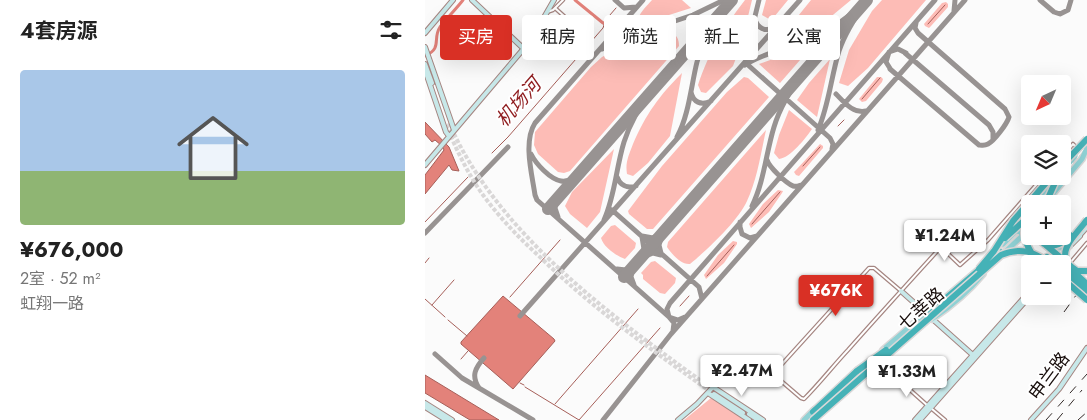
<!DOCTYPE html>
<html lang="zh">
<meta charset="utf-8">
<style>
body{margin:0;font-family:Jost,"Noto Sans SC",sans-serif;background:#f6f6f6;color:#222;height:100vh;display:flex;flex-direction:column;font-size:19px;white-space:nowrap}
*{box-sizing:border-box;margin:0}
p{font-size:16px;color:#767676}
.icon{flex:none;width:28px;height:28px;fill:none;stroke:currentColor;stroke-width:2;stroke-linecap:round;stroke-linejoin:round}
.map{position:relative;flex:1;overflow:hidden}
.drawer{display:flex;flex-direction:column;background:#fff;width:425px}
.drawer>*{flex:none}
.hud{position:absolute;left:15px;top:15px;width:475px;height:45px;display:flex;gap:10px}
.needle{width:32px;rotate:224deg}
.buttons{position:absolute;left:596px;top:75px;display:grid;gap:10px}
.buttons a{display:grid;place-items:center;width:50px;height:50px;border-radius:5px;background:#fff;box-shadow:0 5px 20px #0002;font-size:25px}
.price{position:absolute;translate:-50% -42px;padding:0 11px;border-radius:5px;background:#fff;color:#222;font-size:16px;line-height:32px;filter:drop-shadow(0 1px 2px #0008)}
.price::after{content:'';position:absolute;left:50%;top:30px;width:15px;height:11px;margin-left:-8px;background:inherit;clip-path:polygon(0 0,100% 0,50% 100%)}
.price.selected{background:#d93025;color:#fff}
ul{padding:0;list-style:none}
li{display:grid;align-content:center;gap:10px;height:265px;padding:0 20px}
li span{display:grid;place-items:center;height:155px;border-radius:5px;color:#555}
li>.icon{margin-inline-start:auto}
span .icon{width:90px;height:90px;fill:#fffc;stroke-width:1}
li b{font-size:21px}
h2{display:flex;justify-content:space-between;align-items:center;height:60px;padding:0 20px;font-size:21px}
.chip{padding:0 18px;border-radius:5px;background:#fff;box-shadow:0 5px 20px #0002;font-size:18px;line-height:45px}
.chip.selected{background:#d93025;color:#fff}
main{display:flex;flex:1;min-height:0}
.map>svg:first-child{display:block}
</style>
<main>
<section class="drawer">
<h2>4套房源<svg class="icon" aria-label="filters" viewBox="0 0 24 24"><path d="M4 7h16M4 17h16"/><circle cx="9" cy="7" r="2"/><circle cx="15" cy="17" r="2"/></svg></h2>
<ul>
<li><span style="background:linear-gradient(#a9c7e8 65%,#8fb573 0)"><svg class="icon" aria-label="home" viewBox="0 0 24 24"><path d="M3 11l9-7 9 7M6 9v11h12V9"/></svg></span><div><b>¥676,000</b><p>2室 · 52 m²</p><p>虹翔一路</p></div></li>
</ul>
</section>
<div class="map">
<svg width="662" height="420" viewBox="0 0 662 420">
<rect width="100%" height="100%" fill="#fbfbfb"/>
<path fill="#fdbcb6" d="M 227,0 L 257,0 L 266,8 L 222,22 L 213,22 C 213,13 222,6 227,0 Z
M 320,0 L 327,0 L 316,45 L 308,66 L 281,93 L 276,92 L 273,85 C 285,50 297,30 320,0 Z
M 341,0 L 363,0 L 349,17 L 344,19 L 337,15 Z
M 386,0 L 426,0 L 397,24 L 365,39 L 361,36 L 361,31 Z
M 457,0 L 501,0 L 443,68 L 423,86 L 414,83 L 424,50 L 447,11 Z
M 521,2 L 523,4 L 523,7 L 506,26 L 504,28 L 500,26 L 499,24 L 517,3 Z
M 244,32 C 252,34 254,39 254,46 L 145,171 L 139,173 L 133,172 L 113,154 L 109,145 L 110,132 L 166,67 L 177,57 L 195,47 Z
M 389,44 L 355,83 L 334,64 Z
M 405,59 L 392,117 L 372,100 L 384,83 Z
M 257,73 L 245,136 L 223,163 L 208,176 L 202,174 C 200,162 204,155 208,144 C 221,114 234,96 257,73 Z
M 319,77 L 323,78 L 344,97 L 228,229 L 222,229 L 204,214 L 203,211 L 237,166 L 302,92 Z
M 452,77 L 456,77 L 458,79 L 457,82 L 441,101 L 437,102 L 434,99 Z
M 364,110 L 387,129 C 381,138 365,158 354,159 L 349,153 L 354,135 Z
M 341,130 C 336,153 332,180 322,201 C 313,221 282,250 265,264 C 256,265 247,254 242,247 L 243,242 Z
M 395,144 L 398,146 L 398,148 L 374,176 L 371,175 L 369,172 L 371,170 Z
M 189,149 L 175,212 L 162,228 L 145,214 L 140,206 L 147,192 Z
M 353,190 L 358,191 L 357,193 L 344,212 L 326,228 L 324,224 L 338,204 Z
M 190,225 L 211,243 L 210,248 L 200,259 C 192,256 179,248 176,238 L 186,226 Z
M 308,241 L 312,242 L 312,244 L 299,263 L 281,279 L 279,275 L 293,255 Z
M 230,261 L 251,278 L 250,283 L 240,294 L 235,293 L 218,279 L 218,275 L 216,273 L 226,262 Z
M 286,398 L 321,420 L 259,420 Z"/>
<path fill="#e3827a" stroke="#a65f59" d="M 0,122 L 24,147 L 34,171 L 27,170 L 24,165 L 0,194 L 0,175 L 19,150 L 17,146 L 10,140 L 7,142 L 0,134 Z
M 78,296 L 129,339 L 130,341 L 88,389 L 36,344 L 36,342 Z
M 0,375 L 74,420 L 45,420 L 0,393 Z"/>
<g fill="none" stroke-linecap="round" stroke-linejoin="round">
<path stroke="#a65f59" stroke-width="1" d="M 503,24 L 520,5
M 437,99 L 455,78
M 413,126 L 419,120
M 67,153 L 83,137 L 178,28 L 179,25 L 178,23 L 191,8
M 378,166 L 395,147
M 0,222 L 43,177
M 327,224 L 355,192
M 0,263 L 4,258
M 282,276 L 309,245
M 85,297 L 135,240
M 0,299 L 20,317
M 7,305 L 29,280
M 255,306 L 264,296
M 23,320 L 42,336
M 36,359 L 43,351
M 95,383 L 99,385
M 100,387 L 154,420 L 235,328
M 130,404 L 213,309"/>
<path stroke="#e3827a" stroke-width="3" d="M 150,0 L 178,23
M 0,56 C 18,48 7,39 15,27 C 22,18 31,9 38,0"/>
<path stroke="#989392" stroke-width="5" d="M 190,0 L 199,8 L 211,7
M 218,0 L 110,123 C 98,142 107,174 110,195 L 112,200 L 244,317 L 249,323 L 248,331
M 615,0 L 629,12 L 635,14 L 643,10 L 646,0
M 529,11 L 530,0
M 206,14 C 203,24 209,31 220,31
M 330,20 C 333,28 340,32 348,28
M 349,29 C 348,40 353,47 363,47
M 177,49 L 190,41 L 268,15 L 299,0
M 322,51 L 321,59 L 323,65 L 405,138 L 408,144 L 407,149
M 321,53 L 334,0
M 480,53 L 564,125 L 568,132 L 568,139
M 320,65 C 338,53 361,49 381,41 C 402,33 419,20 436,6
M 465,69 L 554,145 C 558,145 559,146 563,144 C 569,141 582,124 584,117 L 580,109 L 493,33 L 490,28 L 491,23
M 466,70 L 461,62 L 464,52 L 473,49 L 481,53
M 266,92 C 268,102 276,106 286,101
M 411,94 C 419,102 428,114 441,111
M 393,130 C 404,105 406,77 414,51 C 420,33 431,16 442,1
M 252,137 C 264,115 266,86 272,62 C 278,40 291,22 303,4
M 106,154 C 111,164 125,179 136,181 C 142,182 146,180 151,177
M 342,160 C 344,167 361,183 368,186 C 372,187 373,186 376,185
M 192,177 C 195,185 202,189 211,186
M 132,198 L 130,208 L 133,217
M 327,206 C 339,182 341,153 349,127 C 355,107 366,89 379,72
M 187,210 L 274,287 L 277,299
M 179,220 C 190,196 191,168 199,142 C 205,123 215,106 227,91
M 315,222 L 315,227 L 317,234 L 325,238 L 332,236
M 0,233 L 83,147
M 217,236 L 228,238 L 238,232
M 236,253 L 234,245 L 237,235
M 216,258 L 219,249 L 217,237
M 216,258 L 228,253 L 236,255
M 208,267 L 206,277 L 209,285
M 192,269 L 201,270 L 210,265
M 95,316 L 375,0
M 260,317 L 253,320 L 244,317 L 242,309 L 245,303 L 510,0
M 10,354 L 37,378 L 108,420
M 54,388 C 46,376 50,368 59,358
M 178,420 L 246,334 L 540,0"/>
<path stroke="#989392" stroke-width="12" d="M 123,209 L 307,0
M 199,277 L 442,0"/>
<path stroke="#d9d7d7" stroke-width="4" stroke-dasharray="4 2" stroke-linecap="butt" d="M 24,123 C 74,237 192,320 290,391
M 21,125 C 31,149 43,174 58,195 C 75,218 94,238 115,257 C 168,309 228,351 289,394"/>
<path stroke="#d9d7d7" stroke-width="5" stroke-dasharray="5 2.5" stroke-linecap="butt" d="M 650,156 L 662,144"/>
<g stroke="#a58682" stroke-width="4.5">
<path id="street" d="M 130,8 L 151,27
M 122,12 L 128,10 L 138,0
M 117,23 L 124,28
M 129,53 L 157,21
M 638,156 L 648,144 L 651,147
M 652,157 L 661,145
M 638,176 L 647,163
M 639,270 L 662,243
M 476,291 L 449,268 L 444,268 L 348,374 L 376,398 L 379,399 C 395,383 408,366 423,350 C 454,315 485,281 516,247 L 535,265 L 563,240 L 619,176
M 455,363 L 503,406
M 507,409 L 520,420"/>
</g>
<g stroke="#a58682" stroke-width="6">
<path id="secondary" d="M 47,0 L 99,49
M 0,33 L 28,0
M 0,47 L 29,130
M 0,64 L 7,83
M 0,70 L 21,132 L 24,136
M 0,165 L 106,40 L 129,0
M 654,236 L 662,227
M 646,245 L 655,236
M 476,291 L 549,356
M 283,393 L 324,420
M 289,394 L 318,413
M 0,403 L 27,420
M 0,407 L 21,420
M 324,414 L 333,420
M 253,420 L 272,404 L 288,387 L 338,420
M 490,420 L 605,291
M 495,420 L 605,296
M 606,420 L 634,389 L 662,348"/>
</g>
<g stroke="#dad8d8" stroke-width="8">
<path id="primary" d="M 638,170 L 650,156
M 626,196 L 657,159 L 662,148
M 612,204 L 626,188
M 589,228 L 605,207
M 617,236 C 627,244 631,250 644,246
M 578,254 L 597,236 L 596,232 L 591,231 L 578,244
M 507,319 C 525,307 544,291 558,274
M 458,350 L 508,307
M 379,420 L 389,410"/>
</g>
<g stroke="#dad8d8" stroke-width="9">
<path id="highway" d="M 622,257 L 630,264
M 662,293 L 662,294
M 506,311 L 575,252
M 388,412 L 432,371"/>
</g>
<use href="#street" stroke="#fff" stroke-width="2"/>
<use href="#secondary" stroke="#c7e8e9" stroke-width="4"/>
<use href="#primary" stroke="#8fd1d4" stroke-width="5"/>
<use href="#highway" stroke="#45b2b7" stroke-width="6"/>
<path stroke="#342b29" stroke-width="1" stroke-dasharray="9 9" stroke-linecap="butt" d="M 639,312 L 662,280
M 621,420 L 662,374
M 632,420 L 657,390
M 653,420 L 662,412"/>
<g stroke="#dad8d8" stroke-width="9" stroke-linecap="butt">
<path id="highway-bridge" d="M 640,162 L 662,139
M 618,204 L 624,196 L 633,176
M 605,216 C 597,229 598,239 606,252
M 662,220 C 637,250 629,256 662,284
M 610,236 L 648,268 L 652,271 L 662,271
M 580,238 L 602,218
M 619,244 C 631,248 638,243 645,235
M 554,269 L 569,251 L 588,221 L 627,176
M 638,270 L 662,290
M 638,279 L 662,300
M 432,371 L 461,350
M 388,420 L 576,255 C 595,247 609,251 625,264"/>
</g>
<use href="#highway-bridge" stroke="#45b2b7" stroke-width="6"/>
</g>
<g text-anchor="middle" stroke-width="4" stroke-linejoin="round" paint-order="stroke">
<g font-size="18" fill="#170d0b" stroke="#fff">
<text transform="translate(496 309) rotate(-41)" y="6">七莘路</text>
<text transform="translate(624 376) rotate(-53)" y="6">申兰路</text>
</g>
<g font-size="19" font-style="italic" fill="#8f1c1e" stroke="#fff">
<text transform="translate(93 102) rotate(-49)" y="7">机场河</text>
</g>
</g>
</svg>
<div class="buttons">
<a><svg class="needle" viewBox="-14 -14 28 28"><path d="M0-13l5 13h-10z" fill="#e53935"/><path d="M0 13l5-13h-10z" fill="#767676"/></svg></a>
<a><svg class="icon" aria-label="layers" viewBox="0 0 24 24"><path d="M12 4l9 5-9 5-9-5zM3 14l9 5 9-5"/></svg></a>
<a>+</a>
<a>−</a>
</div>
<b class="price" style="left:520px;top:262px">¥1.24M</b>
<b class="price selected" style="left:411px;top:317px">¥676K</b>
<b class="price" style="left:317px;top:397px">¥2.47M</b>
<b class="price" style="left:482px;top:398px">¥1.33M</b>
<div class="hud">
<a class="chip selected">买房</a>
<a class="chip">租房</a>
<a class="chip">筛选</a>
<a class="chip">新上</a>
<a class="chip">公寓</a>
</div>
</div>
</main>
